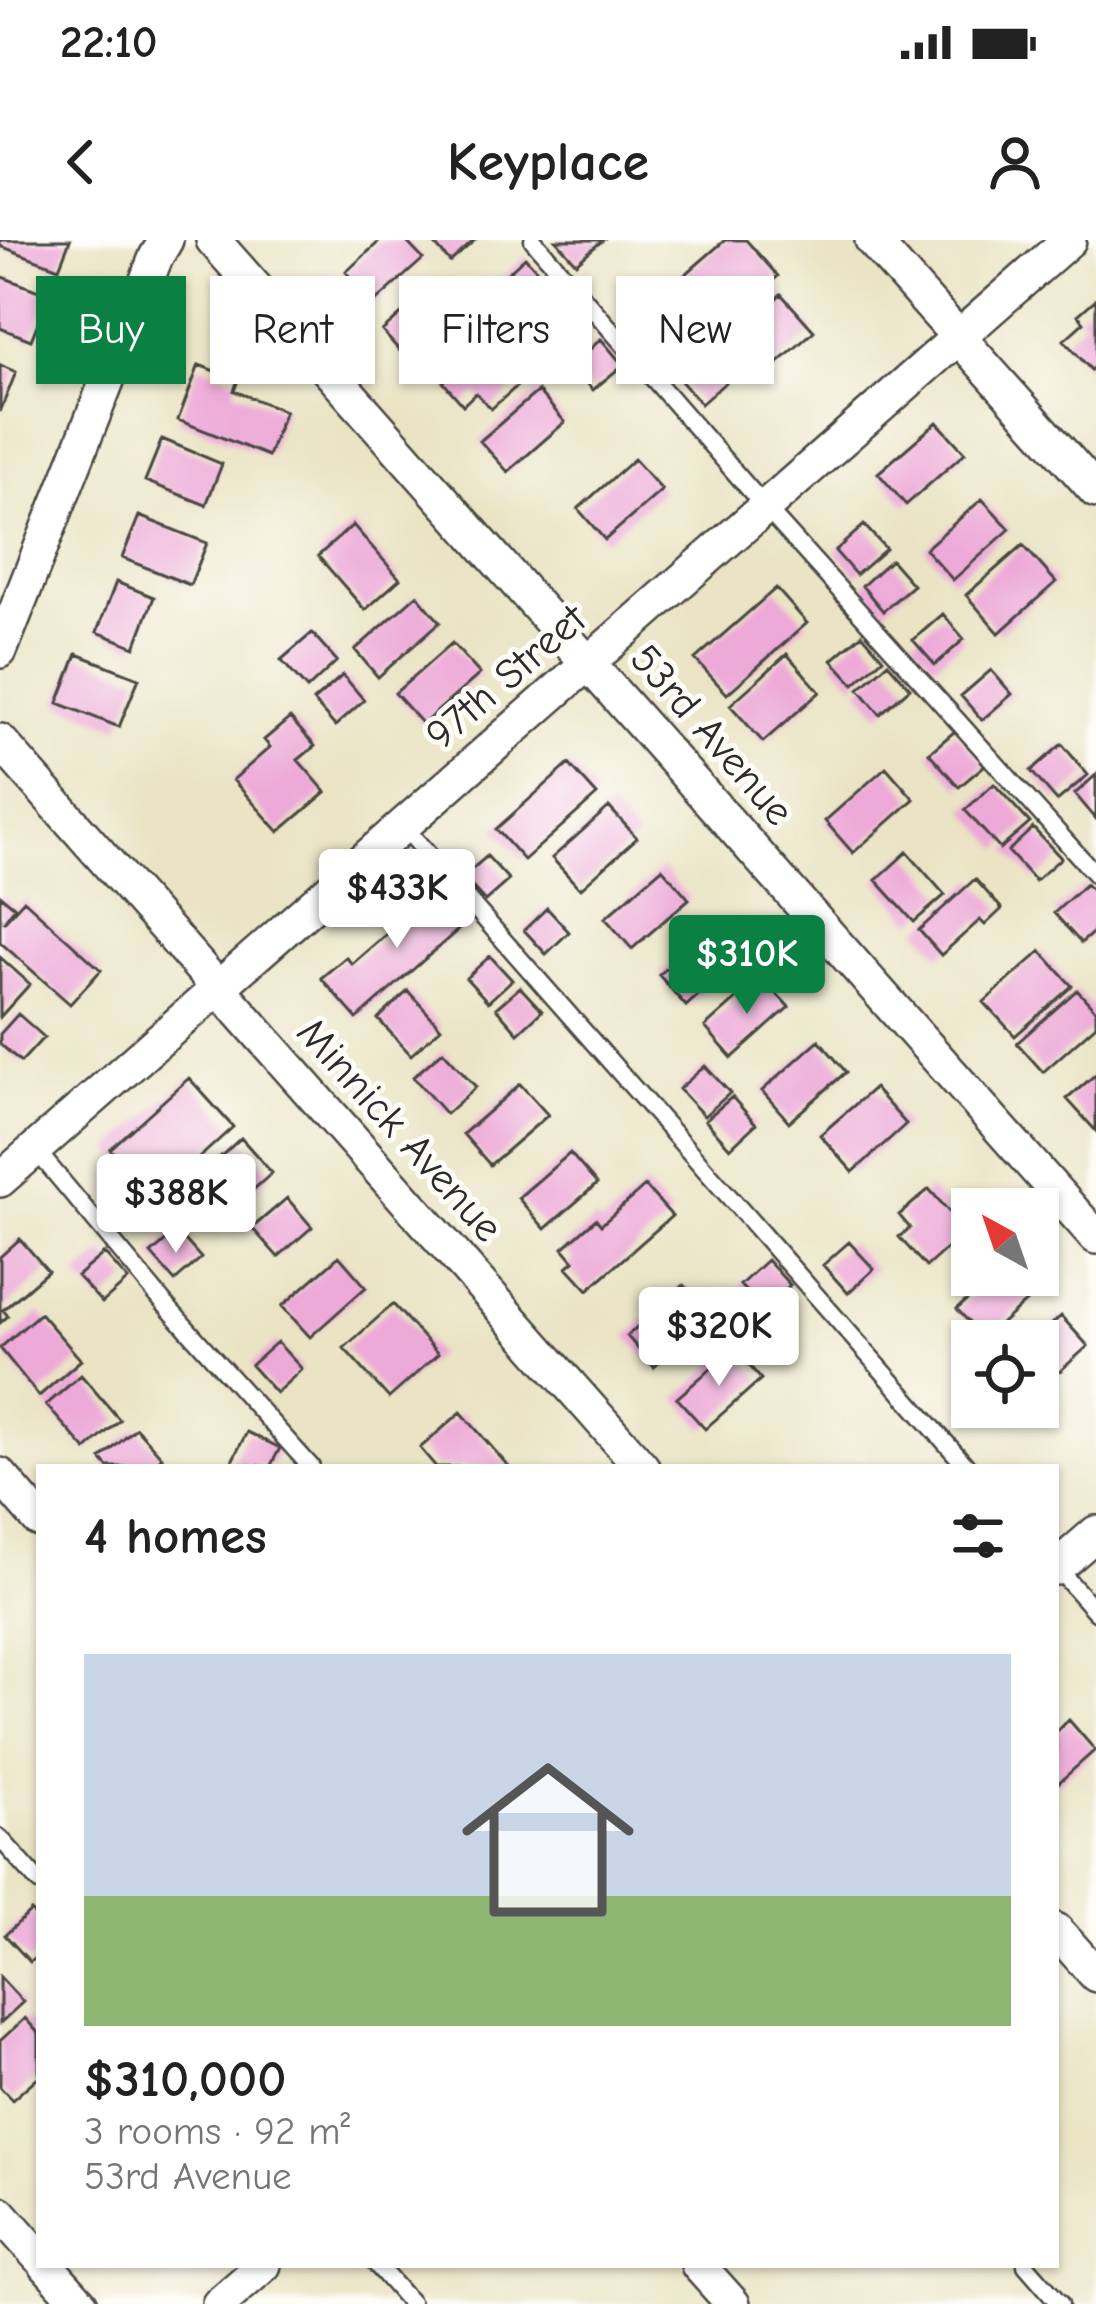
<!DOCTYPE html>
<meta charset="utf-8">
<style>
body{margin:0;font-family:"Comic Neue",sans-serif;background:#f2f2f2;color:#222;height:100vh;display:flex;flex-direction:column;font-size:45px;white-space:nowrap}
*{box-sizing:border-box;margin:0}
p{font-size:39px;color:#767676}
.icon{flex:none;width:66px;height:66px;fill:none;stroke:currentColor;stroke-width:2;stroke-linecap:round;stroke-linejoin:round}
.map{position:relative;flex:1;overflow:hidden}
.drawer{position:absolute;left:36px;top:1224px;width:1023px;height:804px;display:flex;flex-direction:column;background:#fff;border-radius:0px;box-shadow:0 3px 9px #0004}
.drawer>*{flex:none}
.hud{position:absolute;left:36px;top:36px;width:1026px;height:108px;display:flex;gap:24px}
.needle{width:78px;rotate:320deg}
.controls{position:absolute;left:951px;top:948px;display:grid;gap:24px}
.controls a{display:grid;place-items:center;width:108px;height:108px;border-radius:0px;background:#fff;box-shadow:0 3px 9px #0004;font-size:60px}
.price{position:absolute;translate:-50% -102px;padding:0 27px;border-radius:12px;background:#fff;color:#222;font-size:39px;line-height:78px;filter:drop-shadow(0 3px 6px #0008)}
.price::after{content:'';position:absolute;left:50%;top:72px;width:36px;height:27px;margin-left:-18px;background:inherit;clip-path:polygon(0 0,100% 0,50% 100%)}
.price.on{background:#0b8043;color:#fff}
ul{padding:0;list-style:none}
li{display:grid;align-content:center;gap:24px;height:636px;padding:0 48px}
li+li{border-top:3px solid #e0e0e0}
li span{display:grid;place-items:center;height:372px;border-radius:0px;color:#555}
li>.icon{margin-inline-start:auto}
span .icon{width:216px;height:216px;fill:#fffc;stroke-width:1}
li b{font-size:51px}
h2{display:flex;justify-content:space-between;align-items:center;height:144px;padding:0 48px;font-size:51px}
.chip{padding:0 42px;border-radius:0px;background:#fff;box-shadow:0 3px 9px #0004;font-size:42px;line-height:108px}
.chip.on{background:#0b8043;color:#fff}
.status{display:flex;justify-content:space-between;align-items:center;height:84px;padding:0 60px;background:#fff;direction:ltr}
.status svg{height:33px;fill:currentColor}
header{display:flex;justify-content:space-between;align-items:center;height:156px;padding:0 48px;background:#fff;font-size:54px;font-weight:800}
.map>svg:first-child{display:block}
</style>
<div class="status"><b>22:10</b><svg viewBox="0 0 49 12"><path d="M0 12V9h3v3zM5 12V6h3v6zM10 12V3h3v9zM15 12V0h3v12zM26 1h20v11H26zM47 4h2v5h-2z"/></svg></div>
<header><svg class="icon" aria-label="back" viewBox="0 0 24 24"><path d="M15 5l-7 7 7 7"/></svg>Keyplace<svg class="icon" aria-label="person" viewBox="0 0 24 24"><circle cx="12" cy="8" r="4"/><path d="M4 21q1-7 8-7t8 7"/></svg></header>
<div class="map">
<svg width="1096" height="2064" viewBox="0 0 1096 2064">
<rect width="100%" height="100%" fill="#fdfcf7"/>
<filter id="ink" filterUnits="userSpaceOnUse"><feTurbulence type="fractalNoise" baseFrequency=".00833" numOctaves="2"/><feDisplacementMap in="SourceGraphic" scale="24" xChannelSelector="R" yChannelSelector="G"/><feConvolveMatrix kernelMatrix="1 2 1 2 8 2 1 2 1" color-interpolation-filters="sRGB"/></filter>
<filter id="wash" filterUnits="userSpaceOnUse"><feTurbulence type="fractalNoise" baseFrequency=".004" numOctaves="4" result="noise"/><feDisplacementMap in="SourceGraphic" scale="48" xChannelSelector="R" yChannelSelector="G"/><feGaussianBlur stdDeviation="2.7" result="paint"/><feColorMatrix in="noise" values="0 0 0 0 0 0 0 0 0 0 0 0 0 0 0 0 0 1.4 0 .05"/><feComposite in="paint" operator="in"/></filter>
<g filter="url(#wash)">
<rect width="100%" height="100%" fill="#eae4c4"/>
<g id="blocks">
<path fill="#eda9d8" d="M 0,0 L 70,0 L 59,28 L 0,6 Z
M 381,0 L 405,0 L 423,19 L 374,63 L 346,32 Z
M 431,0 L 475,0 L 450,22 Z
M 556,0 L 603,0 L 576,23 Z
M 725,0 L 746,0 L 778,36 L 720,87 L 679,40 Z
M 525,17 L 547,41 L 521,63 L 500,40 Z
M 0,36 L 49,55 L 31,100 L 0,88 Z
M 439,41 L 466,72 L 410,122 L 382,91 Z
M 781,54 L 814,91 L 757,142 L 724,104 Z
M 1096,59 L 1096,126 L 1091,130 L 1064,100 L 1084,82 L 1078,75 Z
M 492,99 L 526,138 L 491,169 L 476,153 L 463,165 L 443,142 Z
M 601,99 L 623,125 L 593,150 L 572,126 Z
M 706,118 L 727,141 L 701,164 L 680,140 Z
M 0,125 L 16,132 L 0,172 Z
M 199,125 L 238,140 L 234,151 L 285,171 L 268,216 L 178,180 Z
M 538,151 L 565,182 L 508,232 L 480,201 Z
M 937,182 L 965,213 L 906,265 L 878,233 Z
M 162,199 L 222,224 L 206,265 L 145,241 Z
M 634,219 L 662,250 L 605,300 L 578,269 Z
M 982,259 L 1010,289 L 953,340 L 925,309 Z
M 139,276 L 207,303 L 190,345 L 122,318 Z
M 353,285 L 400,339 L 365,370 L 318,316 Z
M 864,285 L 886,309 L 856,335 L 835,311 Z
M 1023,305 L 1056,342 L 999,393 L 966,355 Z
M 891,320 L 913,345 L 883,371 L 862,346 Z
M 116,342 L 154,357 L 135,407 L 97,392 Z
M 776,348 L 807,383 L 727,454 L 695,419 Z
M 417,355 L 440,382 L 378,437 L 355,410 Z
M 943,374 L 964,399 L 935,425 L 913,400 Z
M 312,393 L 337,421 L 307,449 L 281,420 Z
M 862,394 L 883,418 L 854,444 L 832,420 Z
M 452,403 L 480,434 L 423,484 L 395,453 Z
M 77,414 L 139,438 L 119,487 L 58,463 Z
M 787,414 L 820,452 L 763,502 L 730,465 Z
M 888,423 L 910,448 L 880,474 L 859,449 Z
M 991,430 L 1012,454 L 982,480 L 961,456 Z
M 343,435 L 364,460 L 335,486 L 313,461 Z
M 290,478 L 315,506 L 298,520 L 326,552 L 279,592 L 233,540 L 270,507 L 264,500 Z
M 955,491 L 985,525 L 959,547 L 929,513 Z
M 1062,504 L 1088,535 L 1057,561 L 1031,531 Z
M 569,524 L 597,555 L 524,620 L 496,589 Z
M 886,527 L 914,559 L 853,613 L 825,581 Z
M 1096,535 L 1096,579 L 1075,554 Z
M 994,544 L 1030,583 L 1000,609 L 965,570 Z
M 609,567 L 637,598 L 580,649 L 552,618 Z
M 1033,588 L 1061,618 L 1035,641 L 1008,611 Z
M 907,612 L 945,655 L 914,682 L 876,640 Z
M 487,616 L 509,640 L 485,661 L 463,637 Z
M 662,628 L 689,659 L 632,709 L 605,678 Z
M 975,639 L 1002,669 L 985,685 L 980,680 L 941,715 L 919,690 Z
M 435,641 L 469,680 L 357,779 L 321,738 L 346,717 L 352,724 L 404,679 L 399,673 Z
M 1086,644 L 1096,655 L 1096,690 L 1081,703 L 1054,673 Z
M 0,655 L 15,667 L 3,683 L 24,660 L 101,730 L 70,764 L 0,702 Z
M 547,668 L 569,692 L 546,714 L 524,690 Z
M 715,684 L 743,715 L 686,766 L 659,735 Z
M 1041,711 L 1072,746 L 1015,796 L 984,762 Z
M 490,716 L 512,740 L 488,762 L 466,738 Z
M 0,717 L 30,744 L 0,777 Z
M 761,737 L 789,767 L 732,818 L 705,787 Z
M 520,747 L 542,771 L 518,793 L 496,768 Z
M 1077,750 L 1096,771 L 1096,785 L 1043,832 L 1017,803 Z
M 408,751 L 441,788 L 411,815 L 378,779 Z
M 18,774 L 44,797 L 21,822 L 0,804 L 0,794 Z
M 819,800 L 846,832 L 789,882 L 762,851 Z
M 443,811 L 476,847 L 446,874 L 413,837 Z
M 705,826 L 730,853 L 704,876 L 679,849 Z
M 1096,834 L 1096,891 L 1067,859 Z
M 189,838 L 233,887 L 178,937 L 163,920 L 139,942 L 110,909 Z
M 520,844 L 548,875 L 490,925 L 463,894 Z
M 874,848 L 906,884 L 853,932 L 820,895 Z
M 732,857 L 756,884 L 730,908 L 705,880 Z
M 241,898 L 272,933 L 213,986 L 182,952 Z
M 570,913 L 597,944 L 545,989 L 518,958 Z
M 645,946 L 672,976 L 588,1050 L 567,1027 L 574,1021 L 563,1008 L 596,979 L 601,985 Z
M 929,949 L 966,991 L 926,1027 L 899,997 L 910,988 L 899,975 Z
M 287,958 L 312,987 L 278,1017 L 252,988 Z
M 177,991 L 201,1018 L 175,1041 L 151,1014 Z
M 20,999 L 48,1031 L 3,1070 L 8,1076 L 0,1083 L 0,1017 Z
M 849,1002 L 874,1029 L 848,1053 L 823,1025 Z
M 104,1013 L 128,1040 L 102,1063 L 77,1036 Z
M 339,1016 L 366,1047 L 310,1097 L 282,1066 Z
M 767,1020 L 790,1045 L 762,1070 L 740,1045 Z
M 996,1035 L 1026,1035 L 1039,1050 L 984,1099 L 957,1069 Z
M 684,1045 L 711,1076 L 654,1127 L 627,1096 Z
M 393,1064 L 438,1114 L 389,1158 L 344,1108 Z
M 40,1073 L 81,1120 L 39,1156 L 0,1108 Z
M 1061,1076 L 1088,1106 L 1038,1151 L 1038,1101 L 1033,1101 Z
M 277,1102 L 302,1129 L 276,1153 L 251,1125 Z
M 734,1108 L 761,1139 L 705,1189 L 677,1158 Z
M 81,1135 L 120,1180 L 86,1210 L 46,1165 Z
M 461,1172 L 509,1227 L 436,1227 L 420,1208 Z
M 136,1188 L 162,1217 L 150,1227 L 108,1227 L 101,1219 Z
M 247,1192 L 280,1208 L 270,1227 L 231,1223 Z
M 1069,1480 L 1095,1510 L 1056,1545 L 1056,1492 Z
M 31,1671 L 39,1680 L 39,1714 L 30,1722 L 5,1695 Z
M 0,1737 L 23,1762 L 0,1783 Z
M 25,1778 L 39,1794 L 39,1836 L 12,1860 L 0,1847 L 0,1801 Z"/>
</g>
</g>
<g filter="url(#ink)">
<use href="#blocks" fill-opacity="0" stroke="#484742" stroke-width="3"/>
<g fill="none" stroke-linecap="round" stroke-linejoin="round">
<g stroke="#484742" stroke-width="21">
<path id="lane" d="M 533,0 L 765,267 L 1096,635
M 403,586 L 967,1227
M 35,909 L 163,1062 L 311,1227
M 1056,1327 L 1096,1372
M 0,1598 L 39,1642
M 377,2025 L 411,2064
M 1026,2025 L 1060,2064"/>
</g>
<g stroke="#484742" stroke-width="38">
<path id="street" d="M 213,0 L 1096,997
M 872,0 L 1096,251
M 0,411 L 156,17 L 166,0
M 0,501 L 642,1227
M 0,940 L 1069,0
M 0,1235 L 39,1280
M 1056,1328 L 1096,1293
M 1056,1690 L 1096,1735
M 0,1973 L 39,2017
M 46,2025 L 81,2064
M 698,2025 L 733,2064
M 219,2064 L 264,2025"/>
</g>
<use href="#lane" stroke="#fff" stroke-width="16"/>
<use href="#street" stroke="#fff" stroke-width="33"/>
</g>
</g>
<g text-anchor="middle" stroke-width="10" stroke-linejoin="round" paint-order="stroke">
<g font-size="42" fill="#2b2b2b" stroke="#fdfcf7">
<text transform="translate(505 436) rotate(-41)" y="15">97th Street</text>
<text transform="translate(713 494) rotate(49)" y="15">53rd Avenue</text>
<text transform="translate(401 889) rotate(48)" y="15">Minnick Avenue</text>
</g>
</g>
</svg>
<div class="controls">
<a><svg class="needle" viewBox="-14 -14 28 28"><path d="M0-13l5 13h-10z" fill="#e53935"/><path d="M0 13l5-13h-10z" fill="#767676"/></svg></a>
<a><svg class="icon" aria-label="locate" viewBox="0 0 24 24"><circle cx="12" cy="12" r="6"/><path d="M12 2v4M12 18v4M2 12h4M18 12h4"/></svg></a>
</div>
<b class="price" style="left:397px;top:711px">$433K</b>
<b class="price on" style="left:747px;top:777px">$310K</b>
<b class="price" style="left:176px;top:1016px">$388K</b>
<b class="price" style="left:719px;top:1149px">$320K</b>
<div class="hud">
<a class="chip on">Buy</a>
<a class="chip">Rent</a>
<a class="chip">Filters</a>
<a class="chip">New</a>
</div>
<section class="drawer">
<h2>4 homes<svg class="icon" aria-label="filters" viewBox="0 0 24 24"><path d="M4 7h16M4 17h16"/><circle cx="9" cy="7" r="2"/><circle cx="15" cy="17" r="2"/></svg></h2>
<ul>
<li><span style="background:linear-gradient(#c9d6e8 65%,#8fb573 0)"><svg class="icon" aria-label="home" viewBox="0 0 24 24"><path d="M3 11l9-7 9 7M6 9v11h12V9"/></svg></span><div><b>$310,000</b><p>3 rooms · 92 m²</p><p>53rd Avenue</p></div></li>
</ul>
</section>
</div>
